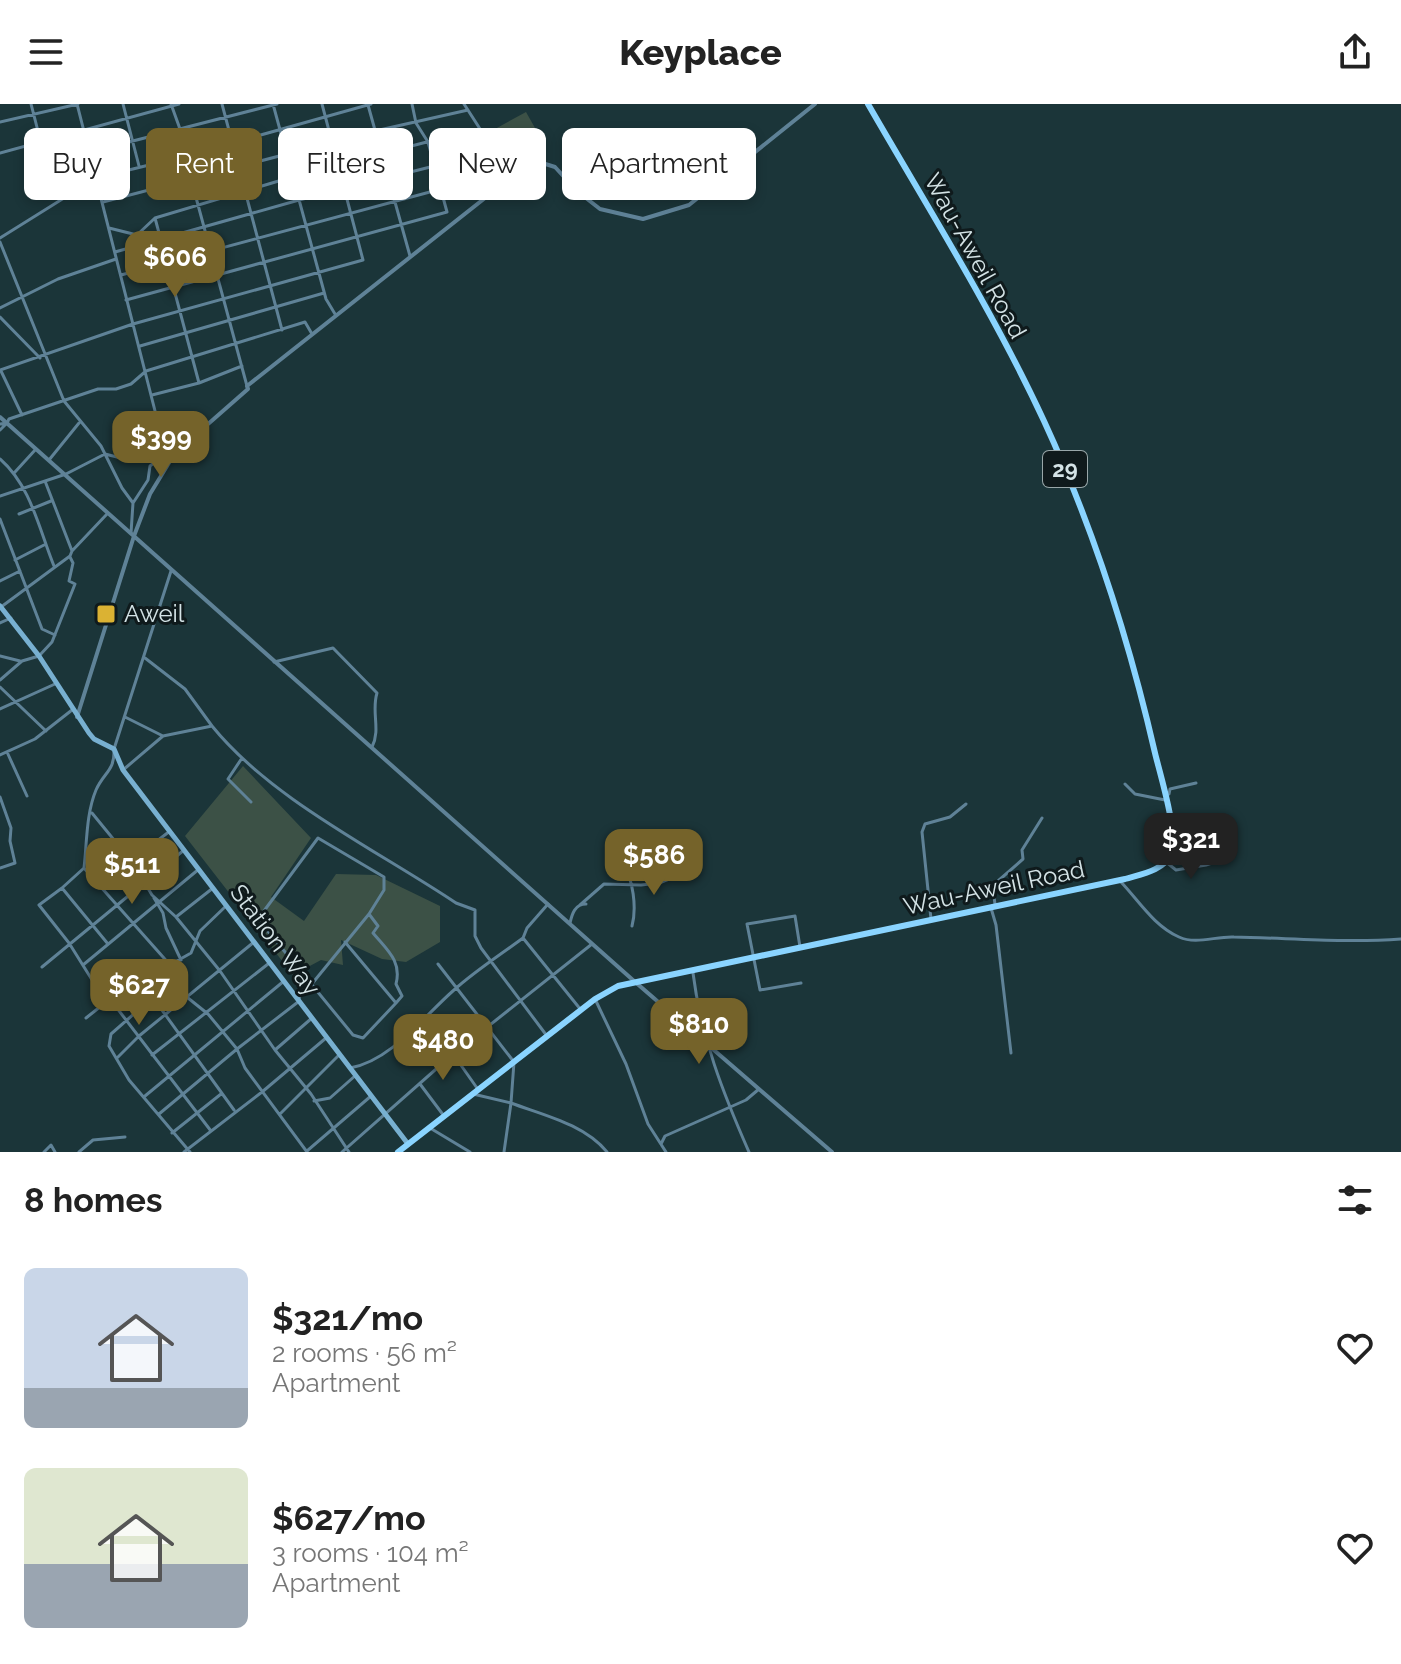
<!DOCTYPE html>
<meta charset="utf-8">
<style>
body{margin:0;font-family:Raleway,sans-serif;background:#f2f2f2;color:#222;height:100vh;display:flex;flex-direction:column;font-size:30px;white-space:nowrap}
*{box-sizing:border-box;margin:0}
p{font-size:26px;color:#767676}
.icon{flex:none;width:44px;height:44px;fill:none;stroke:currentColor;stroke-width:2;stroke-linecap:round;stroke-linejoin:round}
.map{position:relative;height:1048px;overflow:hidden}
.details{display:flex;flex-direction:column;background:#fff;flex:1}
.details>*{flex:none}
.guide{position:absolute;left:24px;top:24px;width:800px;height:72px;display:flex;gap:16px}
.price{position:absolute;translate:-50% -68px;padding:0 18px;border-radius:16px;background:#75632a;color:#fff;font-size:26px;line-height:52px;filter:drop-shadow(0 2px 4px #0008)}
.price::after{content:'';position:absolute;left:50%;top:48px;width:24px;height:18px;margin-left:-12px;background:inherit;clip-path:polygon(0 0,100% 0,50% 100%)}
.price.current{background:#222;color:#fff}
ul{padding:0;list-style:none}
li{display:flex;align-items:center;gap:24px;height:200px;padding:0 24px}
li span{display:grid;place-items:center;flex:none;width:224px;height:160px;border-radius:12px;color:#555}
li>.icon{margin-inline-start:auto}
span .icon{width:96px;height:96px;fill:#fffc;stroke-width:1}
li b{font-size:34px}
h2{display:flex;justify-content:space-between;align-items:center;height:96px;padding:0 24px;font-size:34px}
.tag{padding:0 28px;border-radius:12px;background:#fff;box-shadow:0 4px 12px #0003;font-size:28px;line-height:72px}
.tag.current{background:#75632a;color:#fff}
header{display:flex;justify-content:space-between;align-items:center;height:104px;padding:0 24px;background:#fff;font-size:36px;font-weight:800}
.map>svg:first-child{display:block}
</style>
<header><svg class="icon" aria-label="menu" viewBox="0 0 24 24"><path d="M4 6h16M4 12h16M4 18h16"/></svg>Keyplace<svg class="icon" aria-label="share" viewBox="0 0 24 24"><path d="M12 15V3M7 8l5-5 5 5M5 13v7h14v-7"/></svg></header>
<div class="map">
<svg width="1401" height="1048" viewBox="0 0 1401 1048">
<rect width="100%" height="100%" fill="#1b3539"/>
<path fill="#3c5146" d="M 526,8 L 539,31 L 508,48 L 495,25 Z
M 243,662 L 311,734 L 271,793 L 304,817 L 336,770 L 376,771 L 440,802 L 440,838 L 406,858 L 382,855 L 341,836 L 343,861 L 321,856 L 293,871 L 185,732 Z"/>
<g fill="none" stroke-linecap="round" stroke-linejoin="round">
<path stroke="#5f8297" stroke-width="3" d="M 31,0 L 40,35
M 77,0 L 168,358
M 123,0 L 139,62
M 171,0 L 180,25 L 191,75 L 247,282
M 222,0 L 282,226
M 273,0 L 326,195 L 335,210
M 464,0 L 482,28
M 368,1 L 410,152
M 0,18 L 78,0
M 90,48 L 277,0
M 0,49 L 179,0
M 103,98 L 375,27 L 468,6
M 155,114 L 199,279
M 109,124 L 137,131 L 155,114 L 292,73 L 473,26 L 482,28 L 505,62 L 514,69
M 0,134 L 96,74 L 186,52 L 371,0
M 0,138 L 64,297 L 101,342 L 122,384 L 133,399 L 131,429
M 115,148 L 299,96 L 494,47
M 121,171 L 482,74 L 501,79
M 126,196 L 447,108 L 428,38 L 416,19 L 412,0
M 0,204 L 58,175 L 116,155
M 0,213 L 40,254
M 140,242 L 324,189
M 0,266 L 133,220 L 363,156 L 322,0
M 1,267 L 22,311
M 152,291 L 199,279 L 242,262
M 7,319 L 9,315 L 98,285 L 116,285 L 131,280 L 146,267 L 305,218 L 312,230
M 0,320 L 7,319 L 0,326
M 0,355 C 31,382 39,425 54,462
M 49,356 L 79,319
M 15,368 L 36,345
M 0,392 L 66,370 L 105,350 L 121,354 L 141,347
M 133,399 L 148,376 L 150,362 L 159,355 L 161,345
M 19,410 L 51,397
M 0,415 L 42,525 L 55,531
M 72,447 L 107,410
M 15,456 L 44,441
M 0,477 L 20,467
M 1,503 L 70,452 L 72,447 L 45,377
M 0,519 L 11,514
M 0,552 L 20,557
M 145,554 L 185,585 L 212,622
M 274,558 L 333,544 L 377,589 C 371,608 381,625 372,643
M 0,576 L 22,557 L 39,552 L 52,538 L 75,480 L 69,477 L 73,459 L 70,453
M 0,583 L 46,627
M 0,605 L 55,580
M 125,613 L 163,632
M 7,648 L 27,692
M 0,651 L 35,635 L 72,606
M 242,654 L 228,675 L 251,698
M 123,666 L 163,632 L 212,622 C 272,696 377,746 456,799 L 475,806 L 475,832 L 481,844 L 547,932
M 1125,680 L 1135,690 L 1165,696
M 1169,690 L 1170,685 L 1196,679
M 0,693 L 11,724 L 10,737 L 15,759 L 0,764
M 92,709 L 132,758 L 152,791 L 176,813 L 220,867 L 275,946 L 311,990 L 349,1048
M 1166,758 L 1176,766 L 1206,761 L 1224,755
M 623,759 C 633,776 637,803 632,822
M 84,764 L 171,862 L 188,894 L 208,910 L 237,945 L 245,964 L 307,1048
M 1121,778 C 1139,797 1154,822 1179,833 C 1196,841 1216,832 1234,833 C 1290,834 1345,839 1401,835
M 101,780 L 170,727
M 62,784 L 84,764 C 87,739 86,710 96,686 C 104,668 115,667 114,645 L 171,467
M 154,794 L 163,809 L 166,824 L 181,856
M 995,800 L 993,786 L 998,777 L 1023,755 L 1022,746 L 1042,714
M 580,801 L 604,780 L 641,781 L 659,779 L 674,773
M 991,804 L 996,821 L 1011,949
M 176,813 L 213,784
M 931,815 L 922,728 L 925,720 L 950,713 L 966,700
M 570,819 C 572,810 575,800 586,800
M 523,834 L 581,906
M 345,838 L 396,899 L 363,934 L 353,931 L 258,815 L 318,734 L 384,773 L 384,786 L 369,810 L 378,822 L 373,829 C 387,846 402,857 396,880 L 402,892 L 396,899
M 108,840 L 62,784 L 39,801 L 69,839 L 94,879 L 110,895 L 211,1027
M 800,843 L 795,812 L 747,820 L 760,886 L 801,879
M 438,860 L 514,958 L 511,999 C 543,1011 584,1020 607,1048
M 83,861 L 199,765
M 42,863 L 184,746
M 693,869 C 701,933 723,989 749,1048
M 141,877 L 234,1006
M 152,894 L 111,930 L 109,942 L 129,976 L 190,1048
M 595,895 L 626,960 L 648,1020 L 666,1048
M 86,914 L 110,895 L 191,849 L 200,827 L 226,802
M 415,922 L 428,924 L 439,930 L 477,984
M 275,946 L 312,914
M 152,951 L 268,860
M 118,953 L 139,932 L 254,838
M 350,964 C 391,957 424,912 454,886 C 475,867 500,851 523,834 L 527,824 L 548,800
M 420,980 L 444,1012
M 473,990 L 511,999 L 504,1048
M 145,992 L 284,877
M 314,997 L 330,994 L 356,971
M 159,1010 L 237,945 L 298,898 L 301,889 L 311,881 L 369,810
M 280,1010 L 340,950
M 430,1024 L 470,1048
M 172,1029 L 221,990
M 661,1040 L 665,1032 L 746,996 L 759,985
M 307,1047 L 371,992
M 44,1048 L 51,1041 L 55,1048
M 79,1048 L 93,1036 L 125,1033
M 184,1048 L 262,988 L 326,934
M 342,1048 L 452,951 L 592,840"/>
<path stroke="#5f8297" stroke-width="4" d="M 0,313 L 634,877 L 832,1048
M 77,613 L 134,432 L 150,390 L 175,349 L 248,285 L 247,282 L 528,60 L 539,58 L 555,63 L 577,87 L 600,105 L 643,115 L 689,101 L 815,0"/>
<path stroke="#78b0d1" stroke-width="5" d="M 0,502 L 39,552 L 89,629 L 94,635 L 114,645 L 123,666 L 408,1040"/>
<path stroke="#8ad4ff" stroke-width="6" d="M 398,1048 L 595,895 L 618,882 L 1125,775 C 1141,770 1163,767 1171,750 C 1179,731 1160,670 1155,649 C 1129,536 1093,423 1044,317 C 993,207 928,104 868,0"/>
</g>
<rect fill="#dbb233" stroke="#0f1a1c" stroke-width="3" x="96" y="500" width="20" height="20" rx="4"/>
<g text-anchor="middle" stroke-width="6" stroke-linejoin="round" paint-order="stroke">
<rect fill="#0f1a1c" stroke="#99a7a9" stroke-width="2" x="1043" y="347" width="44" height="36" rx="6"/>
<g font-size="22" font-weight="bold" fill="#d4e3e6">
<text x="1065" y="373">29</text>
</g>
<g font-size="24" fill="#d4e3e6" stroke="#0f1a1c">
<text transform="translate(975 152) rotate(61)" y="8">Wau-Aweil Road</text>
<text transform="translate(994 784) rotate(-12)" y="8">Wau-Aweil Road</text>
<text transform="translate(275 836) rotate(53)" y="8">Station Way</text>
</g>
<g font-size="24" fill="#d4e3e6" stroke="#0f1a1c" text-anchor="start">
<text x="124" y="518">Aweil</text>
</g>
</g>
</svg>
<b class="price" style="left:175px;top:195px">$606</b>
<b class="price" style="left:161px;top:375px">$399</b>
<b class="price current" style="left:1191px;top:777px">$321</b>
<b class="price" style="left:654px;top:793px">$586</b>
<b class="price" style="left:132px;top:802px">$511</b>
<b class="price" style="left:139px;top:923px">$627</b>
<b class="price" style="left:699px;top:962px">$810</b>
<b class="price" style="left:443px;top:978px">$480</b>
<div class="guide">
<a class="tag">Buy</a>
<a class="tag current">Rent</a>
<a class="tag">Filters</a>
<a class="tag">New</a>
<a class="tag">Apartment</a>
</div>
</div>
<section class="details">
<h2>8 homes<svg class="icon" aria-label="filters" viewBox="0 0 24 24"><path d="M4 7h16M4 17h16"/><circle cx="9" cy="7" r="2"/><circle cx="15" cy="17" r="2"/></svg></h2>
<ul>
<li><span style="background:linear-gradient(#c9d6e8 75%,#9aa5b1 0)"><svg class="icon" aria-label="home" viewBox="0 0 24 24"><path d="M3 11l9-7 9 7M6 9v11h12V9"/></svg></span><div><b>$321/mo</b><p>2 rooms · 56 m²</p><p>Apartment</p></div><svg class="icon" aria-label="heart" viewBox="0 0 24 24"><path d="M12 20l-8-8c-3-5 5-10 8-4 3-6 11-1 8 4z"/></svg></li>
<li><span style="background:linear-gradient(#dfe7d0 60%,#9aa5b1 0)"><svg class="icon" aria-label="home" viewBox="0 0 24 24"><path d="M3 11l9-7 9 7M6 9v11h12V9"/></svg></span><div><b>$627/mo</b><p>3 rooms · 104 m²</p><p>Apartment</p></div><svg class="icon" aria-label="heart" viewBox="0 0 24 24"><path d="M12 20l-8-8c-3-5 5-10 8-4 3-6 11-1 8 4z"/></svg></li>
</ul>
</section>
